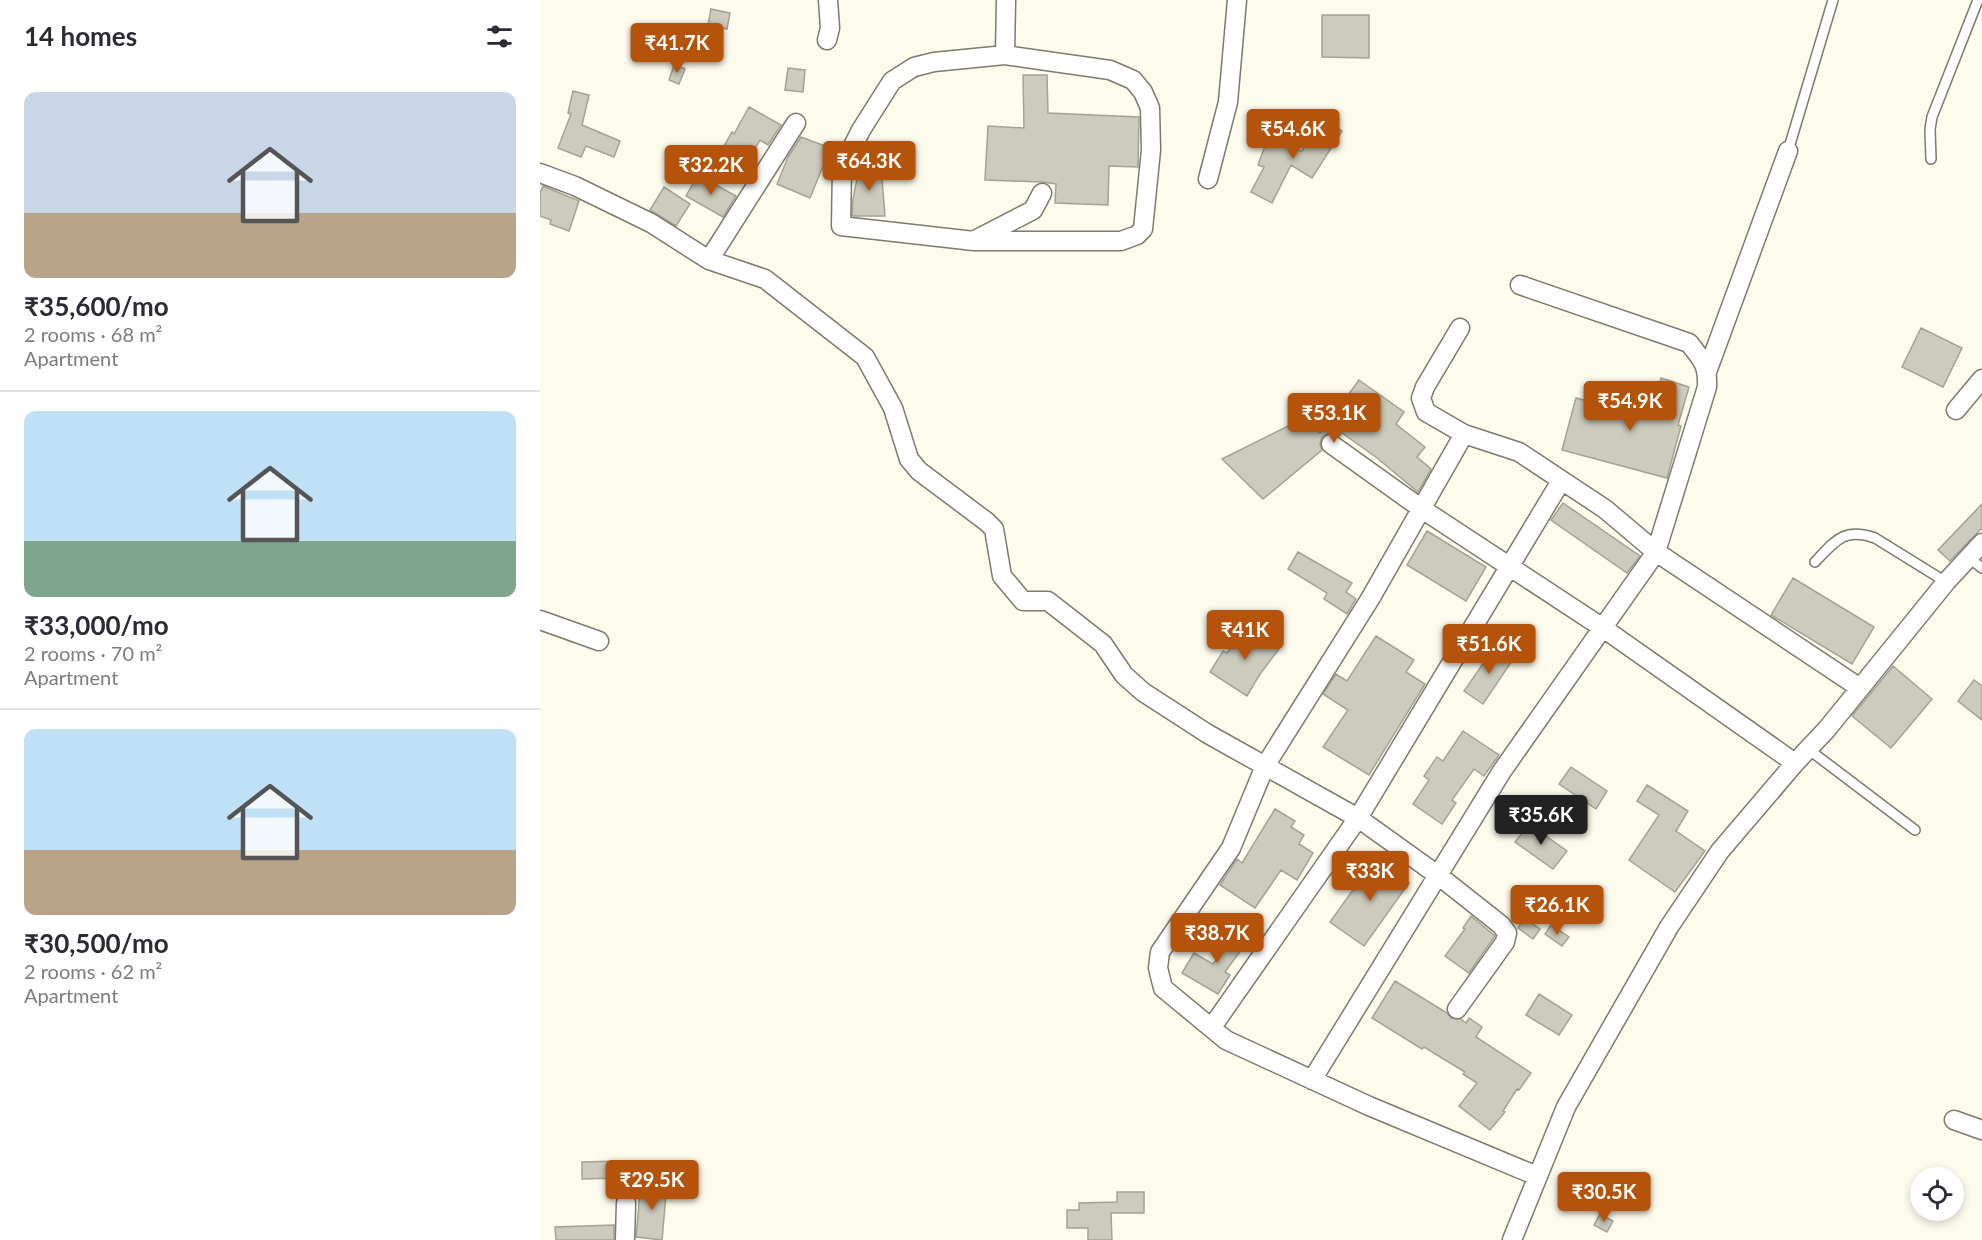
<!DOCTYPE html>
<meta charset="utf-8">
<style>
body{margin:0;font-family:Lato,sans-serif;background:#f2f2f3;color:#2b2b33;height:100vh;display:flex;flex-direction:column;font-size:22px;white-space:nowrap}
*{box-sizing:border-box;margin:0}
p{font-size:20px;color:#7c7c81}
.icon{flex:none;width:33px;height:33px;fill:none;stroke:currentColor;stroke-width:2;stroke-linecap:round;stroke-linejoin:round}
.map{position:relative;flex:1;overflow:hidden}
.sheet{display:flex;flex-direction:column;background:#fff;width:540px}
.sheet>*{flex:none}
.fabs{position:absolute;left:1370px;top:1167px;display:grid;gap:12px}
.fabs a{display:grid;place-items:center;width:54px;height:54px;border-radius:50%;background:#fff;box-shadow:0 3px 9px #0003;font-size:30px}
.price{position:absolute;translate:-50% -51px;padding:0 14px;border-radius:6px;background:#b45309;color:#fff;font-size:20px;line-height:39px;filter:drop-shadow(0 2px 3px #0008)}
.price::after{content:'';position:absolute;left:50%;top:36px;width:18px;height:14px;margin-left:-9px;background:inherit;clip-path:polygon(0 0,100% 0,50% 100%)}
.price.on{background:#222;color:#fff}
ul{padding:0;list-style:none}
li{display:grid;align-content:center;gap:12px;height:318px;padding:0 24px}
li+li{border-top:2px solid #e1e1e2}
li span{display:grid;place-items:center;height:186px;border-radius:12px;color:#555}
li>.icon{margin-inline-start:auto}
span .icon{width:108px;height:108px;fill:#fffc;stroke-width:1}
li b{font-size:26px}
h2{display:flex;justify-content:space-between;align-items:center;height:72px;padding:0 24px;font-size:26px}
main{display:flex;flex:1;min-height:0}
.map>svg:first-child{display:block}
</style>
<main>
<section class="sheet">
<h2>14 homes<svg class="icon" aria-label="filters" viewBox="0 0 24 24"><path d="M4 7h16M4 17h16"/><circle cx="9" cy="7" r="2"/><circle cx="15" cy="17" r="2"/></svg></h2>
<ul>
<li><span style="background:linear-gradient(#c9d6e8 65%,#b9a48a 0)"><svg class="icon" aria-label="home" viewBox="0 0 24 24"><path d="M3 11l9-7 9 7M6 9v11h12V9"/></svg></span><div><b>₹35,600/mo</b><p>2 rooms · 68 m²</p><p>Apartment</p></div></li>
<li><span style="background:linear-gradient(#bfe0f5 70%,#7fa58c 0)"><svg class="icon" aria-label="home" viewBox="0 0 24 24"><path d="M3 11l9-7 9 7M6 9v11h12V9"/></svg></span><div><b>₹33,000/mo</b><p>2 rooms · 70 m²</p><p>Apartment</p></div></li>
<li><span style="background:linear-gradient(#bfe0f5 65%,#b9a48a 0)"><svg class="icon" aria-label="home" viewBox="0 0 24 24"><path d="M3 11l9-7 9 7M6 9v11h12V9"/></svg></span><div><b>₹30,500/mo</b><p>2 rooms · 62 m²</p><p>Apartment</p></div></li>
</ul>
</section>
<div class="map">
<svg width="1442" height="1240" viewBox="0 0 1442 1240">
<rect width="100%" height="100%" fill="#fdfbec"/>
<path fill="#cdcbbd" stroke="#a4a295" stroke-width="1.5" d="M 171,9 L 190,13 L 187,29 L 168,25 Z
M 782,15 L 829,15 L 829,58 L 782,57 Z
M 134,65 L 145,69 L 139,84 L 129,80 Z
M 248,68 L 265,70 L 263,92 L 245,90 Z
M 483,75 L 507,75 L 508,113 L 599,117 L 598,167 L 569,166 L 568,205 L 515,203 L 516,184 L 502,182 L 445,180 L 448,126 L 484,128 Z
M 33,91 L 49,95 L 42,125 L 80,141 L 74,157 L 46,146 L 41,157 L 18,148 L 31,114 L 28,113 Z
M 209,107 L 241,125 L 228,145 L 220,140 L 204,167 L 180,153 L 192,132 L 194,134 Z
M 782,119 L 802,131 L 772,178 L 751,165 L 732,203 L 711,192 L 724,167 L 718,165 L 728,138 L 762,151 Z
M 261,137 L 298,151 L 291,169 L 283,166 L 270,198 L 237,184 L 248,157 Z
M 320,163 L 341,165 L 345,216 L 312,216 L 313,199 Z
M 158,175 L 196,196 L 183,217 L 146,196 Z
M 3,186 L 39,201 L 29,231 L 10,224 L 11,220 L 0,216 L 0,193 Z
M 124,187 L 150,204 L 136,226 L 110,210 Z
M 1381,328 L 1422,348 L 1403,387 L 1362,367 Z
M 1121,378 L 1149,387 L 1138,425 L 1141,426 L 1127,478 L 1022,450 L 1036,398 L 1110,418 Z
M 819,380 L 864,412 L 856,424 L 885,447 L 877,457 L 891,469 L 878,492 L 837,458 L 802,433 L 799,436 L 793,433 L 787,434 L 782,437 L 780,444 L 782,450 L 723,499 L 682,459 L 760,420 L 780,433 Z
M 1023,503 L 1100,556 L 1087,573 L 1011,520 Z
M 1442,504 L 1442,528 L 1410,561 L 1398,550 Z
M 887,531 L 946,567 L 926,601 L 867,565 Z
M 758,552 L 812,583 L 806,592 L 816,599 L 807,614 L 784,599 L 787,593 L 748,569 Z
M 1253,578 L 1334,627 L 1312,664 L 1231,615 Z
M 706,626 L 739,649 L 720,674 L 707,696 L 670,672 L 683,651 L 687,653 Z
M 836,636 L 874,660 L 866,672 L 885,684 L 829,775 L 783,747 L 808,710 L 783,694 L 796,674 L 807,681 Z
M 956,645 L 974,658 L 943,704 L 924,691 Z
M 1353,666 L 1392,699 L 1351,748 L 1312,716 Z
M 1434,680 L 1442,686 L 1442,720 L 1418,701 Z
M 923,731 L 959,755 L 944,776 L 934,769 L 912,800 L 916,803 L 902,824 L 873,804 L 889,780 L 884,776 L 897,757 L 903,761 Z
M 1031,767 L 1067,791 L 1056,809 L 1019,784 Z
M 1107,785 L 1148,811 L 1136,831 L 1165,851 L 1135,892 L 1089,860 L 1119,815 L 1097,801 Z
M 735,809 L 755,821 L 751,827 L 764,835 L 759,844 L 773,853 L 757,880 L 741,870 L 715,908 L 680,885 L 697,859 L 702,863 Z
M 989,824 L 1027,851 L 1013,869 L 975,842 Z
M 835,859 L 869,883 L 824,946 L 790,922 Z
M 1035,894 L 1060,909 L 1054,920 L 1028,905 Z
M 931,916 L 955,936 L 929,973 L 905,956 L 925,929 L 923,928 Z
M 984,918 L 1000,929 L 993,939 L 978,928 Z
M 1011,925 L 1029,937 L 1022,946 L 1005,934 Z
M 702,926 L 713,934 L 685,972 L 690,975 L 678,994 L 642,973 L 654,953 L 673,964 Z
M 855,981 L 907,1013 L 911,1018 L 921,1019 L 926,1023 L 929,1018 L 942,1027 L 936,1037 L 991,1073 L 979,1090 L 977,1089 L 963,1111 L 965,1112 L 950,1130 L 919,1106 L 937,1083 L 923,1074 L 925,1072 L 884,1047 L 882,1049 L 832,1018 Z
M 999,994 L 1032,1015 L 1019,1035 L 986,1015 Z
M 80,1161 L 80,1178 L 42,1179 L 42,1162 Z
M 101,1181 L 127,1184 L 122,1240 L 96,1237 Z
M 577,1192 L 604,1192 L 604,1213 L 571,1213 L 572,1240 L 548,1240 L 548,1228 L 527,1228 L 527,1210 L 539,1210 L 539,1203 L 577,1202 Z
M 1060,1214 L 1073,1221 L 1067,1232 L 1054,1225 Z
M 74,1225 L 74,1240 L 16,1240 L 15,1227 Z"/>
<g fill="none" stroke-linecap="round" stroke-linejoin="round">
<g stroke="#7d7a6e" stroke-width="12">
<path id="lane" d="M 1248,151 L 1293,0
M 1391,159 L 1390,129 L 1392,117 L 1438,0
M 1429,558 L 1442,568
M 1275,562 C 1295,541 1304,527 1335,538 L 1406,582
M 1268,749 L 1375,830"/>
</g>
<g stroke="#7d7a6e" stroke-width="21">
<path id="street" d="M 287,40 L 290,28 L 288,0
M 465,55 L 570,70 L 593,80 L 603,92 L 610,108 L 611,150 L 603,229 L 597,235 L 581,241 L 434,241 L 301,226 L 302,168 L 321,130 L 352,81 L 374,67 L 394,62 Z
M 465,55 L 466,0
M 0,173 L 35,186 L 111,223 L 169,260 L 225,279 L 325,357 L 353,408 L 369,459 L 379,471 L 447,522 L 454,529 L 462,576 L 483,601 L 508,601 L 563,644 L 584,675 L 603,692 L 668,734 L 818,818 L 899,876 L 961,925 L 967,933 L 965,942 L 917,1009
M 668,179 L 688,102 L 697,0
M 435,240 L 493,210 L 502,193
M 169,260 L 256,123
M 920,328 L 885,387 L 881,398 L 886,412 L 924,434 L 979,452 L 1065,509 L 1116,552 L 1320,688
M 1167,372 L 1248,151
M 1416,410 L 1442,379
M 924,434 L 830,599 L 725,766 L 691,848 L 620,952 L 618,968 L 623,988 L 686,1040 L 829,1106 L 997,1176
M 791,444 L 882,509 L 1063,628 L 1255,763
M 0,620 L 59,641
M 672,1027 L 818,818 L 1021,481
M 772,1080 L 962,771 L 1116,552 L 1167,387 C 1168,364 1162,360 1149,343 L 980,285
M 1414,1120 L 1442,1130
M 85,1240 L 86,1203
M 972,1240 L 1026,1107 L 1129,927 L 1180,851 L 1255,763 L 1287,729 L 1406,582 L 1442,543"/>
</g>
<use href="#lane" stroke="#fff" stroke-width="9"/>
<use href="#street" stroke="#fff" stroke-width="18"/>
</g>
</svg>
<div class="fabs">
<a><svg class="icon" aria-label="locate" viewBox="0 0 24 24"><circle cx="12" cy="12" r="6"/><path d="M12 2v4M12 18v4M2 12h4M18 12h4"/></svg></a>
</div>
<b class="price" style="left:137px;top:74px">₹41.7K</b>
<b class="price" style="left:753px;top:160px">₹54.6K</b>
<b class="price" style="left:329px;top:192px">₹64.3K</b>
<b class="price" style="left:171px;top:196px">₹32.2K</b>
<b class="price" style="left:1090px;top:432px">₹54.9K</b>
<b class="price" style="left:794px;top:444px">₹53.1K</b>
<b class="price" style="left:705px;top:661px">₹41K</b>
<b class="price" style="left:949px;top:675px">₹51.6K</b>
<b class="price on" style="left:1001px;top:846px">₹35.6K</b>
<b class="price" style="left:830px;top:902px">₹33K</b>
<b class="price" style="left:1017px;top:936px">₹26.1K</b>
<b class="price" style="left:677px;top:964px">₹38.7K</b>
<b class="price" style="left:112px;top:1211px">₹29.5K</b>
<b class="price" style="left:1064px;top:1223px">₹30.5K</b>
</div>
</main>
